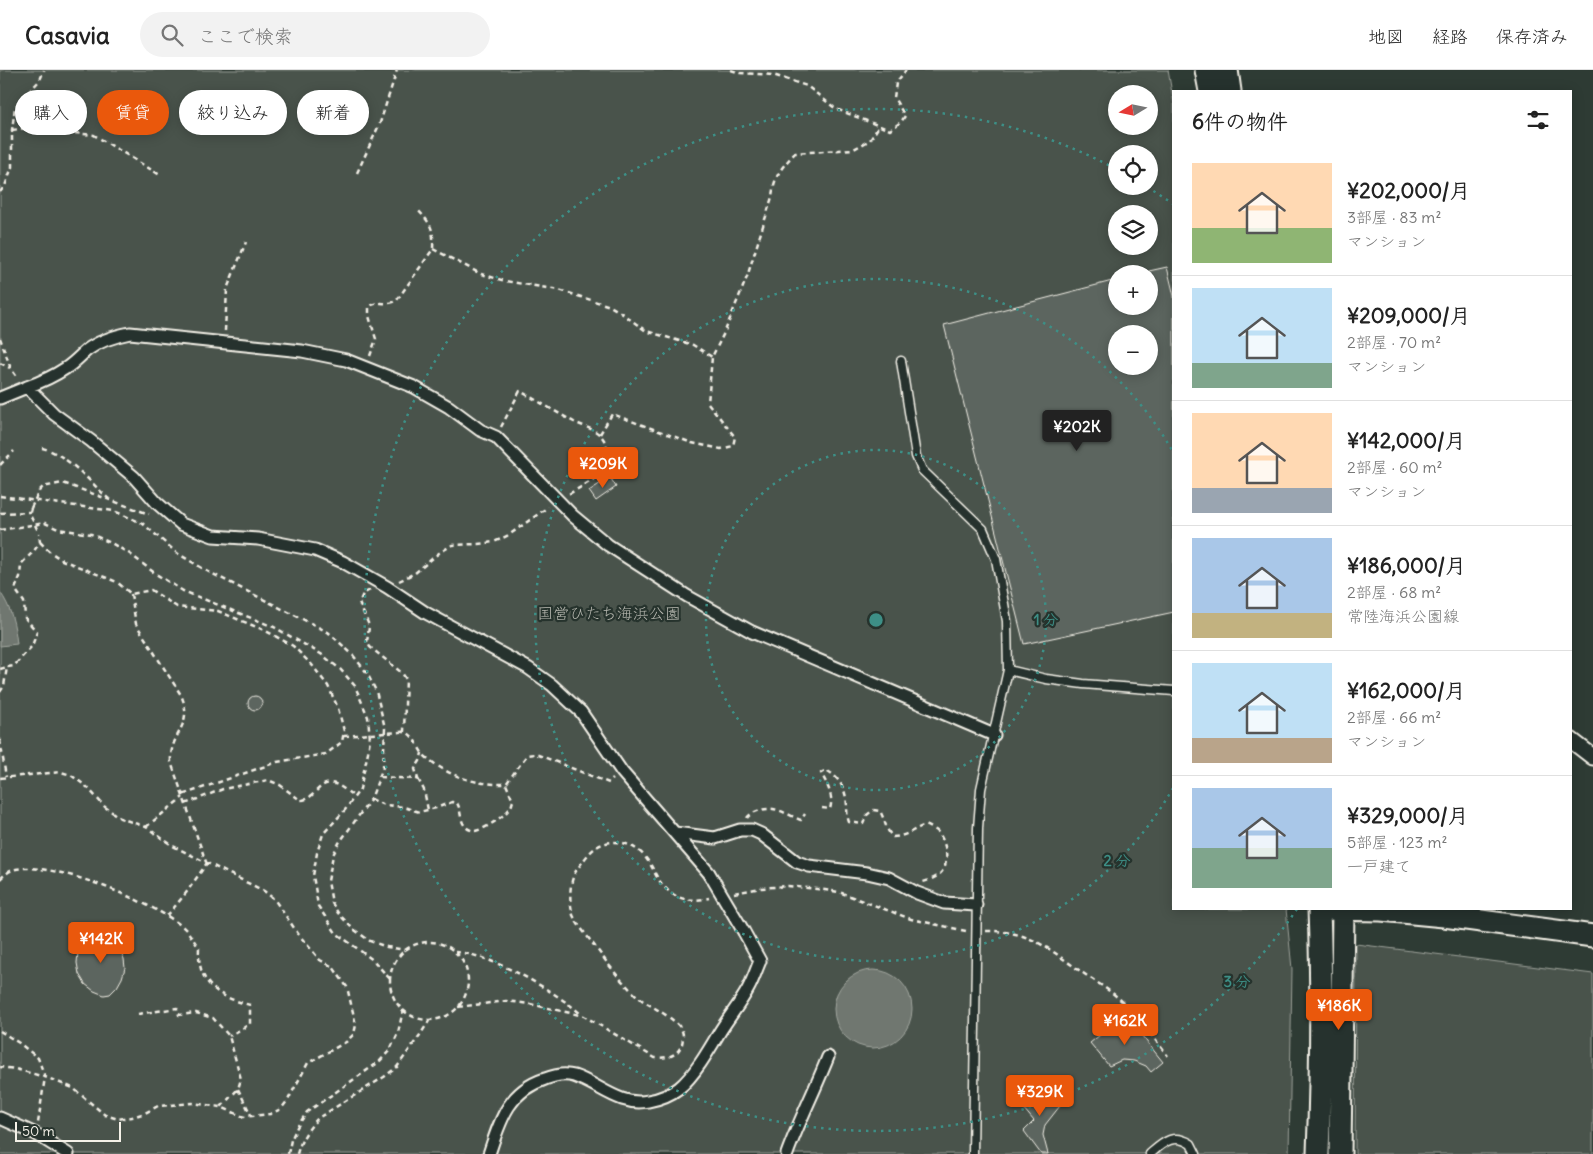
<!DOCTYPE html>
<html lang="ja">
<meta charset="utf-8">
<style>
body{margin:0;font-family:Delius,"Klee One",sans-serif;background:#f2f2f2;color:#222;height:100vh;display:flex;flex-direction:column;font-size:19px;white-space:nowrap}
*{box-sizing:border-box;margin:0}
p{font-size:16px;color:#767676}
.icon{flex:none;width:28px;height:28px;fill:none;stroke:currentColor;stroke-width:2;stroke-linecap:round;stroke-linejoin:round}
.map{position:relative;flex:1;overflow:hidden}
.sheet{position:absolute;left:1172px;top:20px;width:400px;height:820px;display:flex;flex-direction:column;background:#fff;border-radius:0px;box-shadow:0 2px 12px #0003}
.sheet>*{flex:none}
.banner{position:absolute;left:15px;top:20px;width:475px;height:45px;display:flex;gap:10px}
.needle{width:32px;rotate:260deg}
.tools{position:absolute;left:1108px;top:15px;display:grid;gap:10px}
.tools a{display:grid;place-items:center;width:50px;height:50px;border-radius:50%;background:#fff;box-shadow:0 2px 12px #0003;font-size:25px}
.scale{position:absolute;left:15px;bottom:12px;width:106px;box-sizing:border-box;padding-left:5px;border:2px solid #f4f1e8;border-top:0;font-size:14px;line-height:18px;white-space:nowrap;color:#f4f1e8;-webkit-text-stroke:4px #26332d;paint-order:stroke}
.price{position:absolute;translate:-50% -42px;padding:0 11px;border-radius:5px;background:#ea580c;color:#fff;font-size:16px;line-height:32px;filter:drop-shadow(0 1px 2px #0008)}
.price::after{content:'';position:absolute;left:50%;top:30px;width:15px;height:11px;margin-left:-8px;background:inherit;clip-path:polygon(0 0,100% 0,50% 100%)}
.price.selected{background:#222;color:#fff}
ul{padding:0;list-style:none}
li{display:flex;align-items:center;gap:15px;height:125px;padding:0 20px}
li+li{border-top:1px solid #e0e0e0}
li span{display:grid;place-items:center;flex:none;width:140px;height:100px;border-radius:0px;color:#555}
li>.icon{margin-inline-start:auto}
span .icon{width:60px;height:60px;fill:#fffc;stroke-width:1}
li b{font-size:21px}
h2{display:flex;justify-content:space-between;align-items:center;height:60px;padding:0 20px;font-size:21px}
.tag{padding:0 18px;border-radius:22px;background:#fff;box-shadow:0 2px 12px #0003;font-size:18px;line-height:45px}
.tag.selected{background:#ea580c;color:#fff}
header{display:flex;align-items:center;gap:30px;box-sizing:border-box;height:70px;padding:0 25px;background:#fff;border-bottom:1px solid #e0e0e0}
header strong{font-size:24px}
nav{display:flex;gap:28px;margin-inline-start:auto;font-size:18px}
.search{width:350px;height:45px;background:#f2f2f2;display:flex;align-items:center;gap:12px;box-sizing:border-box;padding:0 18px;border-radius:28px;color:#767676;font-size:19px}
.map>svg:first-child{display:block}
</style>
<header>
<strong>Casavia</strong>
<div class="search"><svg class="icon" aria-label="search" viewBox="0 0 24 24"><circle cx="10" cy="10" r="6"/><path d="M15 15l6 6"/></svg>ここで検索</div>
<nav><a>地図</a><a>経路</a><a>保存済み</a></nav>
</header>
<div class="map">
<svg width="1593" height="1084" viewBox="0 0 1593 1084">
<rect width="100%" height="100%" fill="#2e3b34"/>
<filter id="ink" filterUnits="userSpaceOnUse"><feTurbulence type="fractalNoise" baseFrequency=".02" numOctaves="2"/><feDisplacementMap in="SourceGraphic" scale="10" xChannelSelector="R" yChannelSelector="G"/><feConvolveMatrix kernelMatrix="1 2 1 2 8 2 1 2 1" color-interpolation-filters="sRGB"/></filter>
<g filter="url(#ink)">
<path fill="#48524c" stroke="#9ea29a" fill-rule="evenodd" d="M 0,0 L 1168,0 L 1174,35 L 1174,839 L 1286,839 L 1292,899 L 1289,1084 L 0,1084 ZM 1116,24 L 1149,24 L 1149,56 L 1116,56 ZM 1116,84 L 1149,84 L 1149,116 L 1116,116 ZM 1116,144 L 1149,144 L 1149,176 L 1116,176 ZM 1116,204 L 1149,204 L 1149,236 L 1116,236 ZM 1116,264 L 1149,264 L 1149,296 L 1116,296 Z
M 1356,874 L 1593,904 L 1593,1084 L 1355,1084 Z"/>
<path fill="#6f7770" stroke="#a4a8a0" d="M 0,522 C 11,537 15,555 17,574 L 0,576 Z
M834 939a39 39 0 1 1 78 0a39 39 0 1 1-78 0Z"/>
<path fill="#5c655e" stroke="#f4f1e8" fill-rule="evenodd" d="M 1167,197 L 1174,226 L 1174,542 L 1024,574 L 944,255 L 1116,210 L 1116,236 L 1149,236 L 1149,201 ZM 1116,264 L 1149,264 L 1149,296 L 1116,296 Z
M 610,407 L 616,417 L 596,431 L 589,421 Z
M248 633a7 7 0 1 1 14 0a7 7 0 1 1-14 0Z
M 95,863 L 105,866 L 114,871 L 120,879 L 124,889 L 125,898 L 122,908 L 117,917 L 110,924 L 104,925 L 94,921 L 85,914 L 79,904 L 77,893 L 78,882 L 84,872 L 92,864 Z
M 1125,945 L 1163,992 L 1151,1002 L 1146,996 L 1134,991 L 1122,990 L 1109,996 L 1090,973 Z
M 1032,1020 L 1046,1037 L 1063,1022 L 1067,1027 L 1045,1055 L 1043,1065 L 1048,1084 L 1041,1084 L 1024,1061 L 1034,1051 L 1018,1032 Z"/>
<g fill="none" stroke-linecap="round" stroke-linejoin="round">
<g stroke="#f4f1e8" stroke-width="11">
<path id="service" d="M 901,291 L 916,386 L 922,400 L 983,459 L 996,489 L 1007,551 L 1008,600 L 981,719 L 978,758 L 973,1084
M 1008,600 L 1046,609 L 1083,614 L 1174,621
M 1150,1084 C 1164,1072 1173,1063 1191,1074 L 1196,1084"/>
</g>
<g stroke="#f4f1e8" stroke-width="15">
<path id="pedestrian" d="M 27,317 C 41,312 54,306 66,298 C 74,293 80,286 87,280 C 99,271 115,266 130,263 L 302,281 L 346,290 L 414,317 L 449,337 L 480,360 L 496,367 L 573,446 L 608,475 L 687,526 L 752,562 L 994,665
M 0,328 L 27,317 L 54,344 L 91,371 L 134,407 L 157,433 L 181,454 L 213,466 L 258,469 L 315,480 L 343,492 L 387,517 L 426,543 L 528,598 L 552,615 L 581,642 L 622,702 L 709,803
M 675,763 L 715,768 L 740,760 L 752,760 L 761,764 L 797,792 L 809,796 L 867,803 L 889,808 L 917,823 L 944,833 L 976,835
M 0,1048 L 36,1064 L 68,1084
M 489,1084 C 500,1051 508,1021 545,1009 C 555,1005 564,1003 574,1006 C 599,1014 620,1037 648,1031 C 660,1029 670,1025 679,1018 C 694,1006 709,980 719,963 C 728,948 740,934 748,919 C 753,910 756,900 760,891 L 744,862
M 787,1084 C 799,1051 815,1020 828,987"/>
</g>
<g stroke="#f4f1e8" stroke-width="19">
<path id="minor" d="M 1571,670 L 1593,687"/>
</g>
<g stroke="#f4f1e8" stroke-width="25">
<path id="secondary" d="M 1206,0 L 1210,21
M 1227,0 L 1230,21
M 1327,839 L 1381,840 L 1444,846 L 1593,866
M 1318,1084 C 1321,1002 1322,921 1319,839
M 1340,1084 L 1343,839"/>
</g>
<path stroke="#f4f1e8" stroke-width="2.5" stroke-dasharray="5 4" stroke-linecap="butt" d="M 731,0 L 740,3 L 773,5 L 807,16 L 836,39 L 890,60 L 901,52 L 905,46 L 894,28 L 896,13 L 906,0
M 12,60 L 28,58 L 94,65 L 160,105
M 357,103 L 380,53 L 397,0
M 0,122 L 5,116 L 12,97 L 12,60 L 15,37 L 40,10 L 44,0
M 433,179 L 481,204 L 505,211 L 559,220 L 610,236 L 620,242 L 646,261 L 693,275 L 712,287
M 225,261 L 227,219 L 246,172
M 0,268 L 11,299 L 17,307
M 370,286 L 376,269 L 369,246 L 369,237 C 378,229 388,237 397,230 L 433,179 C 434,158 431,154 417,139
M 0,293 L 10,298
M 501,357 L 520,321 C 538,331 556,342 574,352 C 582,356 592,358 599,364 C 608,371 611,389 604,399 C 596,410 580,417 569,424
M 600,364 L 612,344 L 692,373 L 721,379 L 733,376 L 735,367 L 708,333 L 712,287 L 725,261 L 747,207 L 772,127 C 774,106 781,98 795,83 L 854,79 L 870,70 L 879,56
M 42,378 C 67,384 90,412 109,429
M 0,395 L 14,381
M 39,421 L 43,417 L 63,413 L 149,444
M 0,426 L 114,441 L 142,453 L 177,483 L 207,501 L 328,562 L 352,584 L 367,603 L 376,621 L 385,658 L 384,679 L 383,697 L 371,729 L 339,773 L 333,785 L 328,811 L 332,833 L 338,843 L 352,858 L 370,871 L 387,877 L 405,880
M 31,438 L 30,442 L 31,447
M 0,443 L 30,442
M 0,460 L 45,453 L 58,459 L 91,464 L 111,473 L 130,484 L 156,504 L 183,521 L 274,557 L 321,584 L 340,599 L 355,616 L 368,647 L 370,669 L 368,682 L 360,719 L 345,740 L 323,764 L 317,783 L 313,806 L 315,817 L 318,836 L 336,863 L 373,890 L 390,909
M 40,472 L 50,482 L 62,490 L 117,512 L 131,524 L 151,520 L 177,537 L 218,541 L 266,561 L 293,576 L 312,595 L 328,616 L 338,638 L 344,661 L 342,672 L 326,684 L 277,692 L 182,725
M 399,511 L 415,503 L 439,483 L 452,475 L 478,474 L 494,472 L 509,465 L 548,437
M 370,520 L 363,524 L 359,533 L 368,553 L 369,557 L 367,572 L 370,577 L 402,603 L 406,609 L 404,661
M 131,524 L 136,554 L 181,625 C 195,656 169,663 171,692 L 206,792
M 0,599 L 7,597
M 0,622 L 4,616 L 7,597 L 14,596 L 32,576 L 37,562 L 25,548 L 24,532 L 15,519 L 20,507 L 21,494 L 34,481 L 40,472 L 39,463
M 400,662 C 415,660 417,680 426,687 C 449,707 477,715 506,714 L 527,685 L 536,684 L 609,713 L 613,709
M 0,670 L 6,707
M 380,707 L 418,709 L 415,699 L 420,691 L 422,683
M 0,708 L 61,702 L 71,705 L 87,717 L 105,737 L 120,748 L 146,757 L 173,776 L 264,821 L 274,829 L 299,865 L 320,890 L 333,897 L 347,917 L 356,955 L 354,964 L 346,972 L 308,993 L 288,1030 L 281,1039 L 270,1044 L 244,1047 L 221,1037 L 193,1033 L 158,1036 L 145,1043 L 132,1047 L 118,1049 L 105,1045 L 73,1018 L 45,1007 L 15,999 L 0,997
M 418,709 L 424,720 L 428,740
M 371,729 L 384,735 L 404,737 L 419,742 L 436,738 L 452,732 L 457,733 C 462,741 459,752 467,758 C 468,759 473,761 474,761 C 483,761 506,745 510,738 C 512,736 512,733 513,731 L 506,714
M 185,734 L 223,719 L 268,710 L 280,715 L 300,730 C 315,731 318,709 335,714 C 341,716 349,723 355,727
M 822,738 L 830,739 C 834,726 827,714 821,703 L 826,700 C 837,706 844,716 846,728 C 848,737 846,744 849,752 L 863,754 L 867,745 L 873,740 L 880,741 C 885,750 886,761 893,767 C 908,766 913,759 926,755 C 930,757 934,759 937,761 C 945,770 950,788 943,800 C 939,807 930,810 923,812
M 747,748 C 752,741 765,738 773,739 C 781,740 793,747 801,750 L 805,744
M 146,757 L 183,727
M 0,809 C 5,804 9,801 16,799 C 54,791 154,833 183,857 C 189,862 194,871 199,878 C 197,914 218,927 250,935 L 250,954 L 229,966
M 734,823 L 761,818 L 788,816 L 817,819 L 839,822 L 911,849 L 966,861
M 167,846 L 186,823 L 207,793
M 986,861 C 1030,860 1050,880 1083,903 C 1099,914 1116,924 1129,938 C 1143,953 1155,970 1168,986
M390 911a39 39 0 1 1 78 0a39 39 0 1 1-78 0Z
M 455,882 C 489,883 557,922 582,945
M 458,937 L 506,931 L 530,934 L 584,946 L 655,988 C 667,988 677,987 682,974 C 683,969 684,964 681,959 C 676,949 652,937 642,930 C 621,913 606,891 590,870 C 584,862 577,854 573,845 C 569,832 569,812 576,801 C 584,790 592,776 606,773 C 622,769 639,777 648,791 C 652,796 654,802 657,807 C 670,828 685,833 709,828
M 138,944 L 177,938 L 179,945 L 196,943 L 213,948 L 229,966 L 241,1009 L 238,1019 L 221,1037
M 0,961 L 19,973 L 38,988 L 45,1007 L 38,1053
M 238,1019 L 252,1047
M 288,1084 L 291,1070 L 297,1057 L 307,1042 L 379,992 L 390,980 L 398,963 L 403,940
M 297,1084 C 301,1069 308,1059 318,1048 L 384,1007 L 397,997 L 420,965 L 429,951"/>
<use href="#service" stroke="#26332d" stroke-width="8"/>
<use href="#pedestrian" stroke="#26332d" stroke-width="11"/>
<use href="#minor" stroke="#26332d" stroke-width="15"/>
<use href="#secondary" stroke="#26332d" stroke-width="21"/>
<g stroke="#f4f1e8" stroke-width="15" stroke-linecap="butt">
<path id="pedestrian-bridge" d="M 709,803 L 744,862"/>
</g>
<path stroke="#f4f1e8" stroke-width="2.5" stroke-dasharray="5 4" stroke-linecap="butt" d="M 31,438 L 39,421
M 31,447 L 39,463
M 344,666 L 400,662"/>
<use href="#pedestrian-bridge" stroke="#26332d" stroke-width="11"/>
</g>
</g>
<g fill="none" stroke="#3d8f86" stroke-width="2.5" stroke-dasharray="2.5 5">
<circle cx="876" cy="550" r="170"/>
<path d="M1173 718A341 341 0 1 1 1173 382"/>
<path d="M1297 839A511 511 0 1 1 1116 99M1147 117A511 511 0 0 1 1173 134"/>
</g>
<g text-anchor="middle" stroke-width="4.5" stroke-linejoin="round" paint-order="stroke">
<g font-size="16" fill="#b8b9b1" stroke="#26332d">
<text x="609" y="549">国営ひたち海浜公園</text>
</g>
</g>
<circle cx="876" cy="550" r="8" fill="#3d8f86" stroke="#26332d" stroke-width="2.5"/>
<g font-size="15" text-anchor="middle" font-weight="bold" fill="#3d8f86" stroke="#26332d" stroke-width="4.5" stroke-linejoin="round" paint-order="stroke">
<text x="1046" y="555">1 分</text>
<text x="1117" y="796">2 分</text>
<text x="1237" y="917">3 分</text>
</g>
</svg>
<div class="tools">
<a><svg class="needle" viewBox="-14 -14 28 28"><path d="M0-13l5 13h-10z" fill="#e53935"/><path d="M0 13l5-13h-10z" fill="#767676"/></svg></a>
<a><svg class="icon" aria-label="locate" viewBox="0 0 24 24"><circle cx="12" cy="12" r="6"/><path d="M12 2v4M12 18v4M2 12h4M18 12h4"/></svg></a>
<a><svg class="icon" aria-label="layers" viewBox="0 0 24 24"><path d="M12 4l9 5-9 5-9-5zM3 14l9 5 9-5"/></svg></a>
<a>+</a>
<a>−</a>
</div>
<div class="scale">50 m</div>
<b class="price selected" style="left:1077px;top:382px">¥202K</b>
<b class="price" style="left:603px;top:419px">¥209K</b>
<b class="price" style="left:101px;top:894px">¥142K</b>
<b class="price" style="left:1339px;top:961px">¥186K</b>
<b class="price" style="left:1125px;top:976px">¥162K</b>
<b class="price" style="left:1040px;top:1047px">¥329K</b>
<div class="banner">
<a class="tag">購入</a>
<a class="tag selected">賃貸</a>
<a class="tag">絞り込み</a>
<a class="tag">新着</a>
</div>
<section class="sheet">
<h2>6件の物件<svg class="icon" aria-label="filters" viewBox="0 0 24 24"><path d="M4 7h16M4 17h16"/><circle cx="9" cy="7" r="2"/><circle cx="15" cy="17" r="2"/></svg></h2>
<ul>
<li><span style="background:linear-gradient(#ffd9b3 65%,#8fb573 0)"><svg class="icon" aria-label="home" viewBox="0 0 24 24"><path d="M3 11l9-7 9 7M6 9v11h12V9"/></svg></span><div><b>¥202,000/月</b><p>3部屋 · 83 m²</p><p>マンション</p></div></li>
<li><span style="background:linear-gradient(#bfe0f5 75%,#7fa58c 0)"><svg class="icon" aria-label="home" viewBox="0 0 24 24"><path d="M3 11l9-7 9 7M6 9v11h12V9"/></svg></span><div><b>¥209,000/月</b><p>2部屋 · 70 m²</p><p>マンション</p></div></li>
<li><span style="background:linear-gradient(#ffd9b3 75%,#9aa5b1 0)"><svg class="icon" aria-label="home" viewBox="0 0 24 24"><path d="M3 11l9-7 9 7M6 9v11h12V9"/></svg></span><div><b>¥142,000/月</b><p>2部屋 · 60 m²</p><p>マンション</p></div></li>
<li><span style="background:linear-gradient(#a9c7e8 75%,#c2b280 0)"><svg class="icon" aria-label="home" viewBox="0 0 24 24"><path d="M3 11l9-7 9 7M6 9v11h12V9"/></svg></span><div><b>¥186,000/月</b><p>2部屋 · 68 m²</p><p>常陸海浜公園線</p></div></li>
<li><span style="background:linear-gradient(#bfe0f5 75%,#b9a48a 0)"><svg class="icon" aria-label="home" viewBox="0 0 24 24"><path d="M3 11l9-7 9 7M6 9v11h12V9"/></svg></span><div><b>¥162,000/月</b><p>2部屋 · 66 m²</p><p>マンション</p></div></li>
<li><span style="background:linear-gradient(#a9c7e8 60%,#7fa58c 0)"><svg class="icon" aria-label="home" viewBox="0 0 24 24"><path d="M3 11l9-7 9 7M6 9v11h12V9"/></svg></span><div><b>¥329,000/月</b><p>5部屋 · 123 m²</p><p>一戸建て</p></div></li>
</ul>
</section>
</div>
